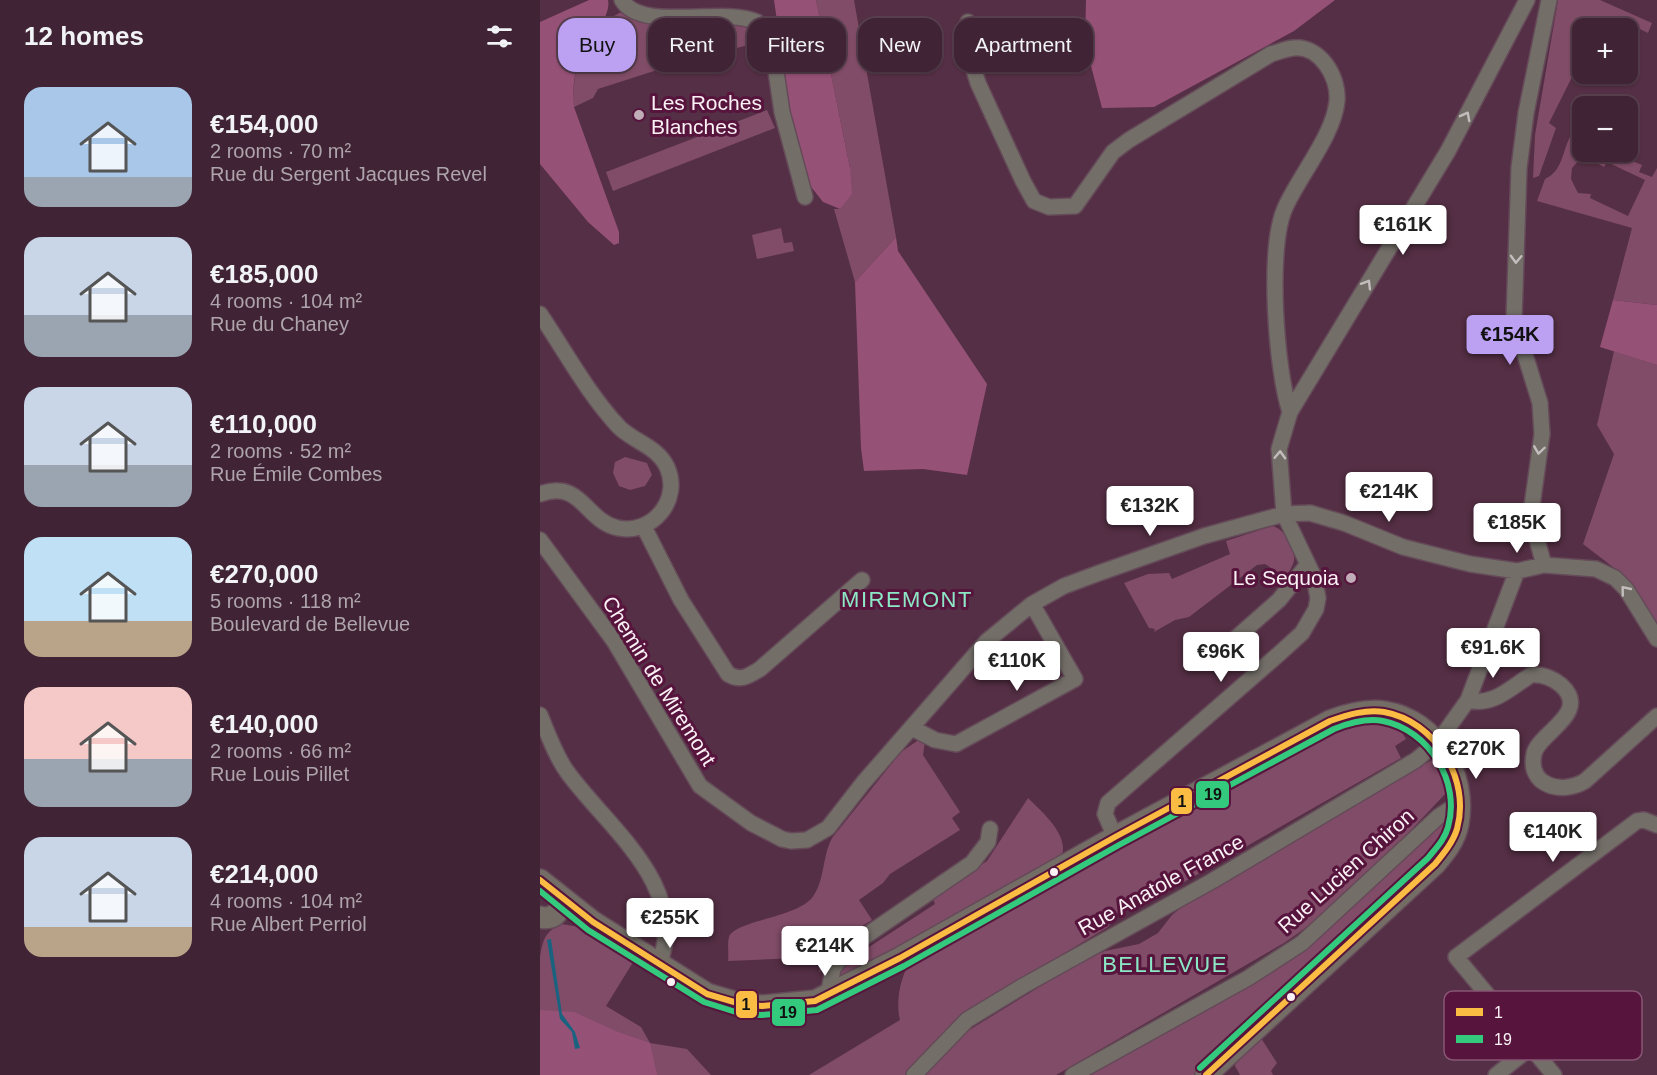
<!DOCTYPE html>
<meta charset="utf-8">
<style>
body{margin:0;font-family:Helvetica,sans-serif;background:#4b2f40;color:#f1f3f6;height:100vh;display:flex;flex-direction:column;font-size:22px;white-space:nowrap}
*{box-sizing:border-box;margin:0}
p{font-size:20px;color:#aea4ac}
.icon{flex:none;width:33px;height:33px;fill:none;stroke:currentColor;stroke-width:2;stroke-linecap:round;stroke-linejoin:round}
.map{position:relative;flex:1;overflow:hidden}
.drawer{display:flex;flex-direction:column;background:#402334;width:540px}
.drawer>*{flex:none}
.guide{position:absolute;left:18px;top:18px;width:570px;height:54px;display:flex;gap:12px}
.fabs{position:absolute;left:1032px;top:18px;display:grid;gap:12px}
.fabs a{display:grid;place-items:center;width:66px;height:66px;border-radius:12px;background:#402334;box-shadow:0 2px 4px #0004,0 0 0 2px #59404f;font-size:30px}
.price{position:absolute;translate:-50% -51px;padding:0 14px;border-radius:6px;background:#fff;color:#222;font-size:20px;line-height:39px;filter:drop-shadow(0 2px 3px #0008)}
.price::after{content:'';position:absolute;left:50%;top:36px;width:18px;height:14px;margin-left:-9px;background:inherit;clip-path:polygon(0 0,100% 0,50% 100%)}
.price.active{background:#bca0f2;color:#111}
ul{padding:0;list-style:none}
li{display:flex;align-items:center;gap:18px;height:150px;padding:0 24px}
li span{display:grid;place-items:center;flex:none;width:168px;height:120px;border-radius:18px;color:#555}
li>.icon{margin-inline-start:auto}
span .icon{width:72px;height:72px;fill:#fffc;stroke-width:1}
li b{font-size:26px}
h2{display:flex;justify-content:space-between;align-items:center;height:72px;padding:0 24px;font-size:26px}
.chip{padding:0 21px;border-radius:18px;background:#402334;box-shadow:0 2px 4px #0004,0 0 0 2px #59404f;font-size:21px;line-height:54px}
.chip.active{background:#bca0f2;color:#111}
main{display:flex;flex:1;min-height:0}
.map>svg:first-child{display:block}
</style>
<main>
<section class="drawer">
<h2>12 homes<svg class="icon" aria-label="filters" viewBox="0 0 24 24"><path d="M4 7h16M4 17h16"/><circle cx="9" cy="7" r="2"/><circle cx="15" cy="17" r="2"/></svg></h2>
<ul>
<li><span style="background:linear-gradient(#a9c7e8 75%,#9aa5b1 0)"><svg class="icon" aria-label="home" viewBox="0 0 24 24"><path d="M3 11l9-7 9 7M6 9v11h12V9"/></svg></span><div><b>€154,000</b><p>2 rooms · 70 m²</p><p>Rue du Sergent Jacques Revel</p></div></li>
<li><span style="background:linear-gradient(#c9d6e8 65%,#9aa5b1 0)"><svg class="icon" aria-label="home" viewBox="0 0 24 24"><path d="M3 11l9-7 9 7M6 9v11h12V9"/></svg></span><div><b>€185,000</b><p>4 rooms · 104 m²</p><p>Rue du Chaney</p></div></li>
<li><span style="background:linear-gradient(#c9d6e8 65%,#9aa5b1 0)"><svg class="icon" aria-label="home" viewBox="0 0 24 24"><path d="M3 11l9-7 9 7M6 9v11h12V9"/></svg></span><div><b>€110,000</b><p>2 rooms · 52 m²</p><p>Rue Émile Combes</p></div></li>
<li><span style="background:linear-gradient(#bfe0f5 70%,#b9a48a 0)"><svg class="icon" aria-label="home" viewBox="0 0 24 24"><path d="M3 11l9-7 9 7M6 9v11h12V9"/></svg></span><div><b>€270,000</b><p>5 rooms · 118 m²</p><p>Boulevard de Bellevue</p></div></li>
<li><span style="background:linear-gradient(#f6c9c9 60%,#9aa5b1 0)"><svg class="icon" aria-label="home" viewBox="0 0 24 24"><path d="M3 11l9-7 9 7M6 9v11h12V9"/></svg></span><div><b>€140,000</b><p>2 rooms · 66 m²</p><p>Rue Louis Pillet</p></div></li>
<li><span style="background:linear-gradient(#c9d6e8 75%,#b9a48a 0)"><svg class="icon" aria-label="home" viewBox="0 0 24 24"><path d="M3 11l9-7 9 7M6 9v11h12V9"/></svg></span><div><b>€214,000</b><p>4 rooms · 104 m²</p><p>Rue Albert Perriol</p></div></li>
</ul>
</section>
<div class="map">
<svg width="1117" height="1075" viewBox="0 0 1117 1075">
<rect width="100%" height="100%" fill="#552f45"/>
<path fill="#804c67" d="M 276,0 L 314,0 L 356,237 L 315,282 L 294,209 L 300,209 L 310,168 Z
M 1018,0 L 1060,0 L 1112,23 L 1108,33 L 1074,16 L 1067,28 L 1042,28 L 1042,57 L 1009,123 L 1016,128 L 999,176 L 993,178 L 995,135 Z
M 86,10 C 120,40 173,15 215,27 L 221,42 L 176,53 L 171,40 L 145,48 L 139,63 L 58,89 L 53,98 L 34,107 C 31,64 45,27 86,10 Z
M 227,110 L 235,128 L 73,191 L 66,172 Z
M 1031,135 L 1042,139 L 1042,152 L 1056,152 L 1054,157 L 1041,158 L 1032,168 L 1031,179 L 1038,193 L 1051,194 L 1050,198 L 1088,216 L 1105,180 L 1067,162 L 1064,167 L 1057,163 L 1062,152 L 1071,152 L 1102,165 L 1099,172 L 1112,177 L 1117,168 L 1117,305 L 1073,300 L 1092,228 L 997,201 L 1005,179 C 1023,171 1022,151 1031,135 Z
M 241,228 L 244,243 L 252,242 L 254,251 L 217,259 L 212,235 Z
M 1074,351 L 1117,365 L 1117,634 L 1082,574 L 1043,544 L 1074,454 L 1057,425 Z
M 85,457 L 107,463 L 112,475 L 105,486 L 90,490 L 79,486 L 73,473 L 75,462 Z
M 732,526 C 744,528 756,548 754,561 C 753,565 750,570 748,574 L 744,576 L 725,564 L 717,565 L 649,617 L 635,620 L 614,632 L 615,629 L 609,628 L 584,583 L 608,574 L 629,573 L 632,579 L 690,554 L 686,541 Z
M 853,718 L 866,739 L 855,746 L 861,758 L 621,895 L 596,899 L 580,909 L 568,927 L 428,1011 L 367,1075 L 269,1075 L 360,1020 C 355,1000 361,974 373,957 L 793,724 Z
M 380,739 L 385,741 L 383,755 L 420,812 L 412,818 L 420,830 L 350,874 L 343,883 L 319,900 L 332,920 L 310,933 L 303,933 L 279,973 L 281,957 L 188,961 C 189,954 187,944 189,937 C 194,921 253,918 271,899 C 285,883 282,856 292,838 L 361,752 Z
M 897,757 L 910,784 L 906,793 C 856,846 805,903 744,943 L 516,1075 L 384,1075 L 426,1032 L 540,962 L 565,951 L 599,944 L 618,933 L 632,915 L 649,901 Z
M 488,798 C 501,811 531,836 521,857 L 300,981 L 300,973 L 309,960 L 395,904 L 392,897 L 447,861 Z
M 908,819 L 912,824 L 909,833 L 867,877 L 658,1075 L 543,1075 L 751,955 L 900,820 Z
M 21,924 L 40,927 L 95,959 L 66,1006 L 101,1027 L 110,1043 L 147,1049 L 171,1075 L 0,1075 L 0,957 C 3,939 5,932 21,924 Z
M 721,1038 L 737,1063 L 731,1071 L 733,1075 L 700,1075 L 695,1066 L 696,1061 Z"/>
<path fill="#965176" d="M 49,0 L 68,0 C 72,17 47,42 40,59 C 33,75 33,90 34,107 L 79,232 L 79,243 L 74,245 L 48,222 L 0,164 L 0,22 Z
M 234,0 L 276,0 L 310,168 L 312,194 L 300,209 L 283,202 L 268,183 L 251,119 Z
M 546,0 L 795,0 L 754,31 L 614,107 L 562,108 L 545,43 Z
M 356,237 L 358,251 L 447,384 L 427,475 L 383,469 L 324,471 L 321,448 L 315,282 Z
M 1073,300 L 1117,305 L 1117,365 L 1060,347 Z
M 0,1010 L 34,1012 L 78,1032 L 110,1043 L 117,1075 L 0,1075 Z"/>
<path fill="#1a6380" d="M 11,939 L 22,1014 L 35,1032 L 40,1048 L 35,1049 L 32,1032 L 20,1019 L 7,940 Z"/>
<g fill="none" stroke-linecap="round" stroke-linejoin="round">
<g stroke="#654a59" stroke-width="18">
<path id="street" d="M 82,0 C 101,33 183,6 217,22 L 233,51 L 242,112 L 265,197
M 428,22 L 433,67 L 438,83 L 483,181 L 494,201 L 509,207 L 535,206 L 573,152 L 589,140 L 731,54 C 738,52 745,49 753,48 C 780,45 799,77 797,101 C 794,135 759,176 745,208 C 727,248 736,370 750,412
M 0,314 C 25,351 48,394 79,427 C 94,442 117,446 127,467 C 142,500 112,535 78,528 C 45,521 42,479 0,494
M 104,527 L 141,600 L 188,674 C 201,682 208,676 220,669 L 322,580
M 0,540 L 74,641 L 160,786 L 211,823 L 242,839 L 251,841 L 267,840 L 288,828 L 323,783 L 447,641 L 492,604 L 524,586 L 559,573 L 664,536 L 744,514 L 770,513 L 804,523 L 863,547 L 930,564 L 977,571 L 1004,565 L 1056,569 L 1075,578 L 1086,589 L 1117,639
M 1004,565 L 994,529 L 992,506 L 1002,434 L 1000,403 L 974,319 L 979,168 L 986,113 L 1009,0
M 671,660 L 739,600 L 768,564
M 928,700 C 953,707 971,687 991,675 C 1003,674 1012,678 1021,685 C 1052,713 998,733 994,754 C 987,786 1022,795 1045,781 L 1117,716
M 0,715 C 8,734 16,757 28,773 C 70,830 149,886 119,965
M 372,728 L 395,740 L 416,744 L 535,679 L 492,604
M 575,837 L 565,814 L 568,803 L 740,653 L 762,633 L 776,609 L 778,598 L 774,577 L 744,514 L 739,449 L 750,412 L 908,151 L 987,0
M 288,996 L 293,969 L 308,948 L 432,863 L 448,842 L 450,829
M 374,1075 L 427,1020 L 483,986 L 672,881 L 876,760 L 898,742 L 928,700 L 977,571
M 533,1075 L 708,978 L 762,943 L 898,817 L 913,807 L 919,806
M 956,1075 L 990,1048
M 1014,1075 L 916,957 L 1097,821 L 1104,820 L 1117,825"/>
</g>
<g stroke="#654a59" stroke-width="24">
<path id="secondary" d="M 0,880 L 53,922 L 167,994 L 201,1004 L 222,1006 L 275,1001 L 360,958 L 575,837 L 790,721 C 808,714 826,709 845,712 C 896,720 927,775 918,824 C 915,840 905,852 895,864 L 666,1075
M 0,917 C 14,921 24,910 18,896"/>
</g>
<use href="#street" stroke="#736e68" stroke-width="15"/>
<use href="#secondary" stroke="#736d65" stroke-width="21"/>
<g stroke="#57143d" stroke-width="10">
<path id="bus-1" d="M 0,880 L 53,922 L 167,994 L 201,1004 L 222,1006 L 275,1001 L 360,958 L 575,837 L 790,721 C 807,715 826,709 844,712 C 895,721 931,779 917,829 C 913,842 904,853 895,864 L 666,1075"/>
</g>
<g stroke="#57143d" stroke-width="10">
<path id="bus-2" d="M 0,891 L 48,930 L 164,1002 L 199,1013 L 221,1015 L 277,1010 L 364,966 L 579,845 L 794,729 C 809,723 827,718 843,721 C 889,730 921,782 908,827 C 905,839 896,848 888,858 L 660,1068"/>
</g>
<use href="#bus-1" stroke="#fbbc43" stroke-width="6"/>
<use href="#bus-2" stroke="#33ca7d" stroke-width="6"/>
</g>
<defs><path id="oneway-chevron" d="M-2-3.5L2.5 0L-2 3.5" fill="none" stroke-width="1.6" stroke-linecap="round" stroke-linejoin="round" transform="scale(1.5)"/></defs>
<g stroke="#c4bdbd">
<use href="#oneway-chevron" transform="translate(926 116) rotate(-62)"/>
<use href="#oneway-chevron" transform="translate(976 259) rotate(92)"/>
<use href="#oneway-chevron" transform="translate(827 284) rotate(-59)"/>
<use href="#oneway-chevron" transform="translate(999 450) rotate(98)"/>
<use href="#oneway-chevron" transform="translate(740 455) rotate(-88)"/>
<use href="#oneway-chevron" transform="translate(1085 590) rotate(-129)"/>
</g>
<g fill="#c0adb7" stroke="#57143d" stroke-width="2">
<circle cx="99" cy="115" r="6"/>
<circle cx="811" cy="578" r="6"/>
</g>
<g fill="#faf1f5" stroke="#57143d" stroke-width="2">
<circle cx="514" cy="872" r="5"/>
<circle cx="131" cy="982" r="5"/>
<circle cx="751" cy="997" r="5"/>
</g>
<g text-anchor="middle" stroke-width="6" stroke-linejoin="round" paint-order="stroke">
<g font-size="21" fill="#faf1f5" stroke="#57143d" text-anchor="start">
<text x="111" y="110">Les Roches<tspan x="111" dy="24">Blanches</tspan></text>
<text x="799" y="585" text-anchor="end">Le Sequoia</text>
</g>
<g font-size="21" fill="#faf1f5" stroke="#57143d">
<text transform="translate(119 681) rotate(58)" y="7">Chemin de Miremont</text>
<text transform="translate(806 871) rotate(-42)" y="7">Rue Lucien Chiron</text>
<text transform="translate(621 885) rotate(-29)" y="7">Rue Anatole France</text>
</g>
<g font-size="22" letter-spacing="1.5" fill="#8ce7c5" stroke="#57143d">
<text x="367" y="607">MIREMONT</text>
<text x="625" y="972">BELLEVUE</text>
</g>
</g>
<rect x="904" y="991" width="198" height="69" rx="9" fill="#57143d" stroke="#885674" stroke-width="1.5"/>
<rect x="916" y="1008" width="27" height="8" fill="#fbbc43"/>
<rect x="916" y="1035" width="27" height="8" fill="#33ca7d"/>
<g font-size="16" fill="#faf1f5">
<text x="954" y="1018">1</text>
<text x="954" y="1045">19</text>
</g>
<g stroke="#57143d" stroke-width="2">
<rect x="655" y="780" width="35" height="29" rx="6" fill="#33ca7d"/>
<rect x="630" y="787" width="23" height="28" rx="6" fill="#fbbc43"/>
<rect x="195" y="990" width="23" height="29" rx="6" fill="#fbbc43"/>
<rect x="231" y="998" width="35" height="29" rx="6" fill="#33ca7d"/>
</g>
<g font-size="16" text-anchor="middle" font-weight="bold" fill="#111">
<text x="673" y="800">19</text>
<text x="642" y="807">1</text>
<text x="206" y="1010">1</text>
<text x="248" y="1018">19</text>
</g>
</svg>
<div class="fabs">
<a>+</a>
<a>−</a>
</div>
<b class="price" style="left:863px;top:256px">€161K</b>
<b class="price active" style="left:970px;top:366px">€154K</b>
<b class="price" style="left:849px;top:523px">€214K</b>
<b class="price" style="left:610px;top:537px">€132K</b>
<b class="price" style="left:977px;top:554px">€185K</b>
<b class="price" style="left:953px;top:679px">€91.6K</b>
<b class="price" style="left:681px;top:683px">€96K</b>
<b class="price" style="left:477px;top:692px">€110K</b>
<b class="price" style="left:936px;top:780px">€270K</b>
<b class="price" style="left:1013px;top:863px">€140K</b>
<b class="price" style="left:130px;top:949px">€255K</b>
<b class="price" style="left:285px;top:977px">€214K</b>
<div class="guide">
<a class="chip active">Buy</a>
<a class="chip">Rent</a>
<a class="chip">Filters</a>
<a class="chip">New</a>
<a class="chip">Apartment</a>
</div>
</div>
</main>
